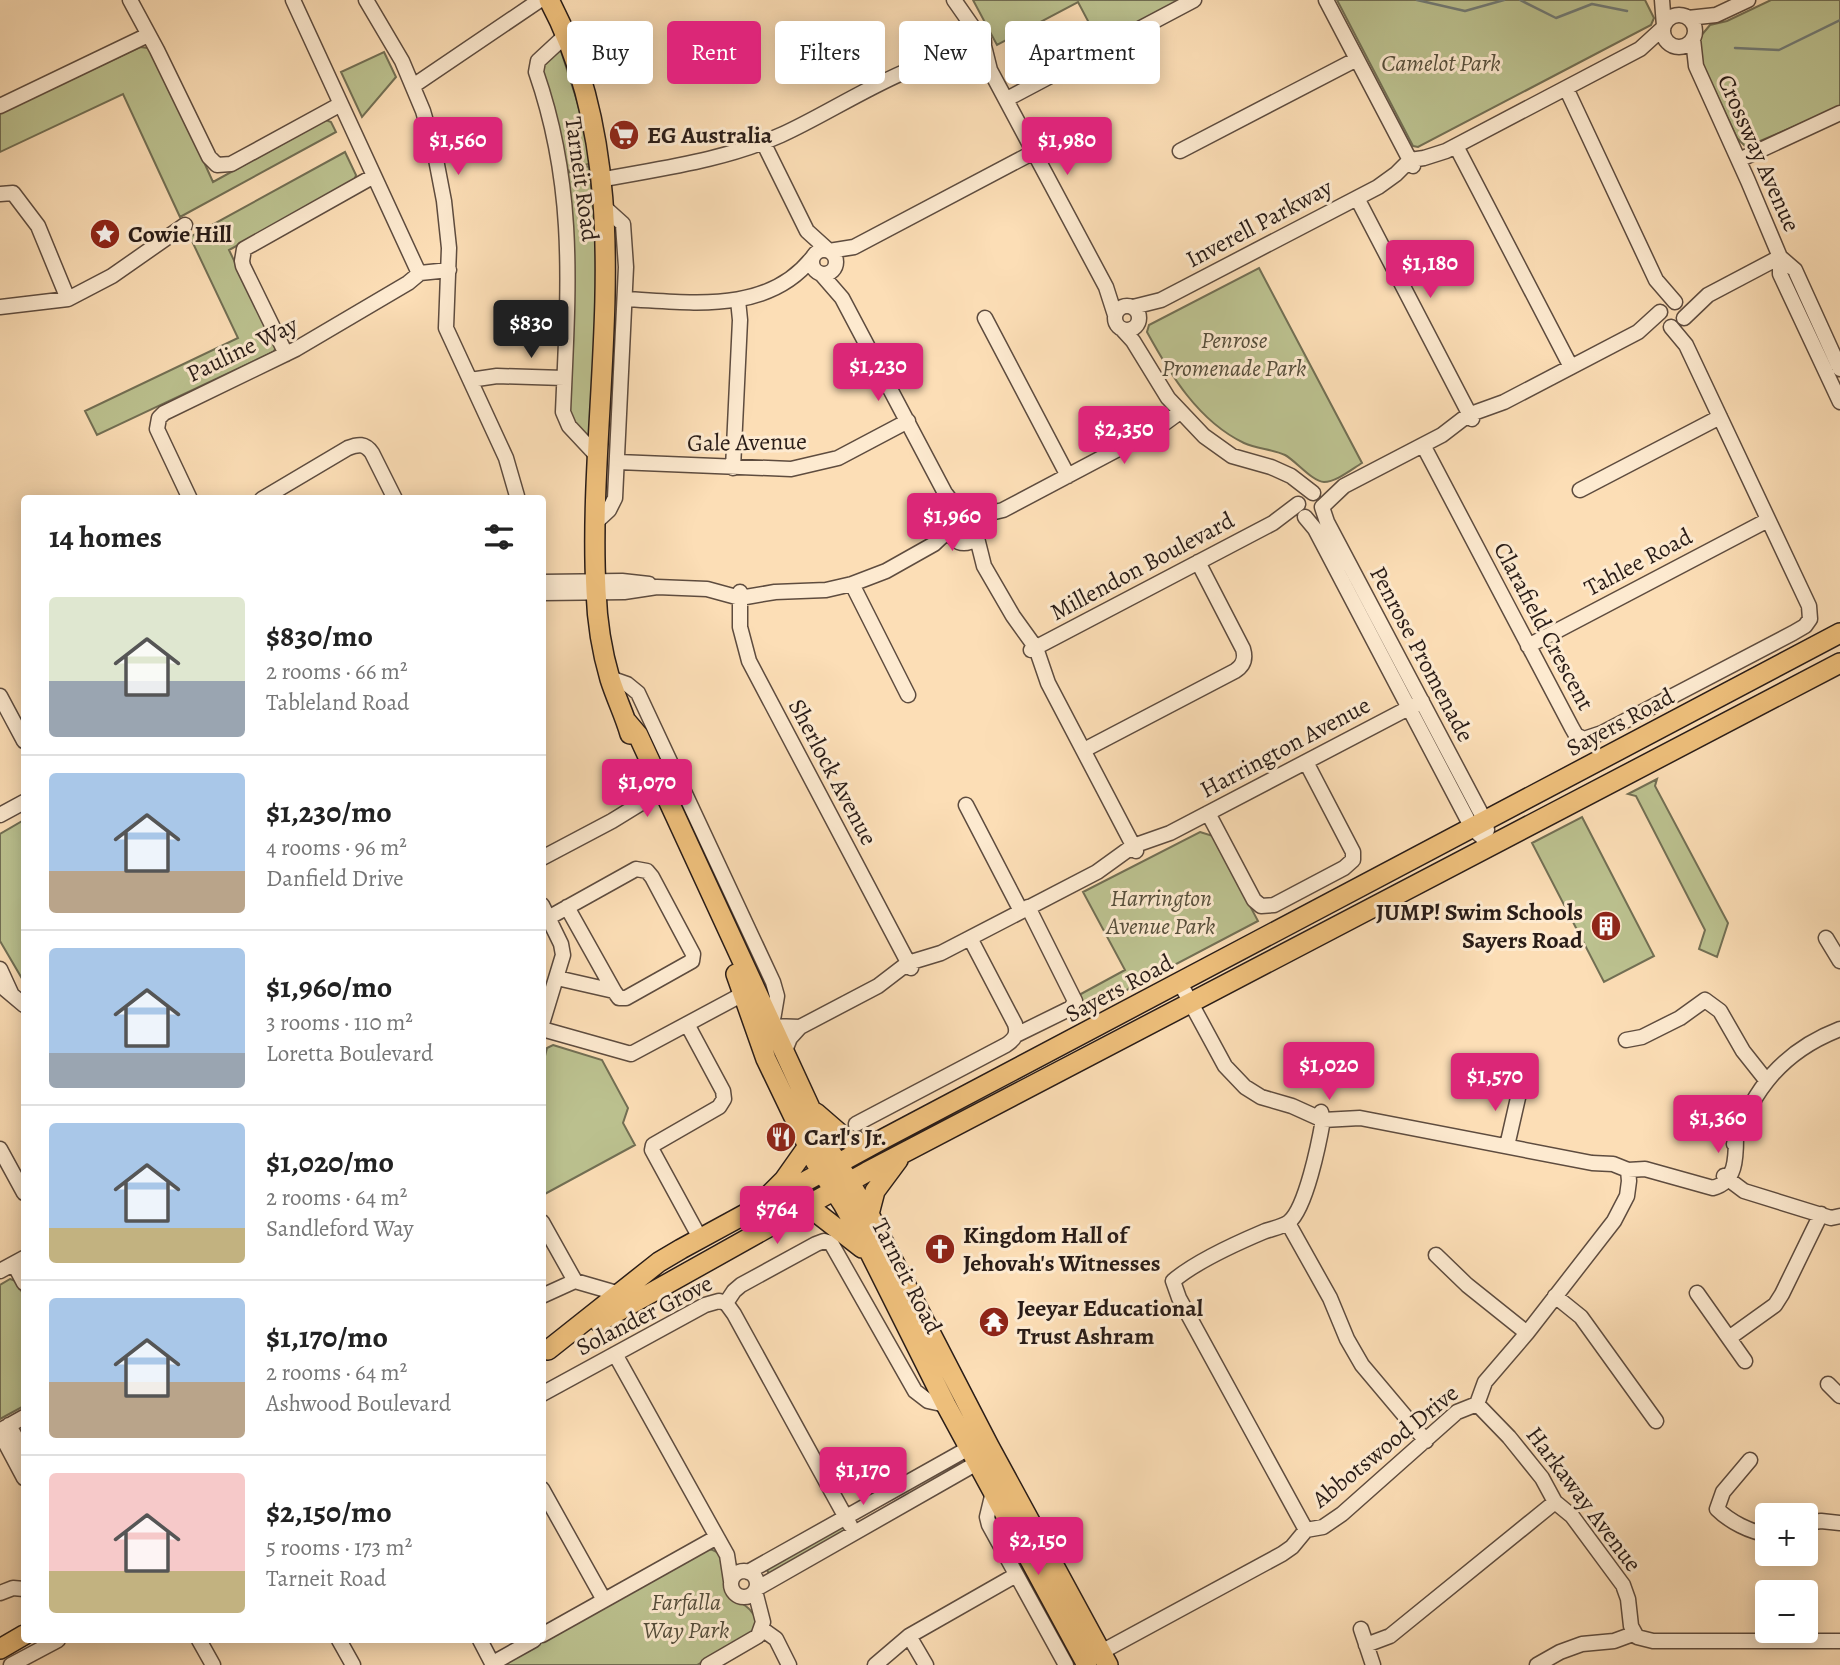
<!DOCTYPE html>
<meta charset="utf-8">
<style>
body{margin:0;font-family:Alegreya,serif;background:#f6f6f6;color:#222;height:100vh;display:flex;flex-direction:column;font-size:26px;white-space:nowrap}
*{box-sizing:border-box;margin:0}
p{font-size:23px;color:#767676}
.icon{flex:none;width:38px;height:38px;fill:none;stroke:currentColor;stroke-width:2;stroke-linecap:round;stroke-linejoin:round}
.map{position:relative;flex:1;overflow:hidden}
.side{position:absolute;left:21px;top:495px;width:525px;height:1148px;display:flex;flex-direction:column;background:#fff;border-radius:7px;box-shadow:0 4px 18px #0003}
.side>*{flex:none}
.hud{position:absolute;left:567px;top:21px;width:665px;height:63px;display:flex;gap:14px}
.buttons{position:absolute;left:1755px;top:1503px;display:grid;gap:14px}
.buttons a{display:grid;place-items:center;width:63px;height:63px;border-radius:7px;background:#fff;box-shadow:0 4px 18px #0003;font-size:35px}
.price{position:absolute;translate:-50% -60px;padding:0 16px;border-radius:7px;background:#db2777;color:#fff;font-size:23px;line-height:46px;filter:drop-shadow(0 2px 4px #0008)}
.price::after{content:'';position:absolute;left:50%;top:42px;width:21px;height:16px;margin-left:-10px;background:inherit;clip-path:polygon(0 0,100% 0,50% 100%)}
.price.selected{background:#222;color:#fff}
ul{padding:0;list-style:none}
li{display:flex;align-items:center;gap:21px;height:175px;padding:0 28px}
li+li{border-top:2px solid #e0e0e0}
li span{display:grid;place-items:center;flex:none;width:196px;height:140px;border-radius:7px;color:#555}
li>.icon{margin-inline-start:auto}
span .icon{width:84px;height:84px;fill:#fffc;stroke-width:1}
li b{font-size:30px}
h2{display:flex;justify-content:space-between;align-items:center;height:84px;padding:0 28px;font-size:30px}
.pill{padding:0 24px;border-radius:7px;background:#fff;box-shadow:0 4px 18px #0003;font-size:24px;line-height:63px}
.pill.selected{background:#db2777;color:#fff}
.map>svg:first-child{display:block}
</style>
<div class="map">
<svg width="1840" height="1665" viewBox="0 0 1840 1665">
<rect width="100%" height="100%" fill="#fcdeb6"/>
<filter id="stains"><feTurbulence type="fractalNoise" baseFrequency=".00286" numOctaves="4"/><feColorMatrix values="0 0 0 0 .2 0 0 0 0 .09 0 0 0 0 .02 0 0 0 .5 -.17"/></filter>
<radialGradient id="worn" r=".72"><stop offset=".6" stop-color="#630" stop-opacity="0"/><stop offset="1" stop-color="#630" stop-opacity=".3"/></radialGradient>
<path fill="#bcc290" stroke="#726f54" stroke-width="2" d="M 973,0 L 1186,0 L 1116,37 L 1113,32 L 1098,40 L 1078,2 L 997,45 Z
M 1337,0 L 1645,0 L 1654,18 L 1651,25 L 1418,147 L 1413,146 Z
M 1771,0 L 1840,0 L 1840,107 L 1746,147 L 1737,138 L 1701,61 L 1698,45 L 1700,37 L 1710,25 L 1727,21 Z
M 140,47 L 148,48 L 156,56 L 213,182 L 326,120 L 331,122 L 336,132 L 180,217 L 123,94 L 0,152 L 0,113 Z
M 560,48 L 578,104 L 591,163 L 567,171 L 540,68 Z
M 384,52 L 396,77 L 362,117 L 341,72 Z
M 345,152 L 356,175 L 354,181 L 229,250 L 276,348 L 273,352 L 97,435 L 85,411 L 238,338 L 190,237 Z
M 589,166 L 599,262 L 590,436 L 588,437 L 569,418 L 567,173 Z
M 1259,268 L 1362,463 C 1352,469 1336,482 1324,482 C 1313,482 1296,461 1285,455 C 1272,449 1257,449 1244,443 C 1198,421 1170,374 1147,332 L 1149,325 Z
M 1657,779 L 1655,786 L 1728,923 L 1717,957 L 1699,949 L 1705,930 L 1636,796 L 1628,794 Z
M 1582,817 L 1654,956 L 1604,982 L 1532,843 Z
M 24,820 L 24,982 L 0,941 L 0,834 Z
M 1200,832 L 1213,836 L 1258,921 L 1087,1011 L 1079,995 L 1125,970 L 1083,892 Z
M 553,1045 L 602,1060 L 628,1108 L 623,1123 L 635,1145 L 543,1195 L 543,1064 L 547,1048 Z
M 10,1279 L 16,1281 L 24,1296 L 24,1406 L 0,1419 L 0,1285 Z
M 843,1526 L 845,1532 L 769,1574 L 766,1568 Z
M 708,1549 C 729,1551 724,1578 729,1593 C 740,1604 752,1606 757,1622 L 751,1634 L 697,1665 L 506,1665 L 513,1658 Z"/>
<g fill="none" stroke-linecap="round" stroke-linejoin="round">
<path stroke="#717b76" stroke-width="2.5" d="M 1417,0 L 1465,11 L 1504,0
M 1520,0 L 1556,18 L 1592,4 L 1627,11
M 1735,48 L 1779,50 L 1840,20"/>
<g stroke="#5e4c3f" stroke-width="17">
<path id="minor" d="M 130,0 L 157,50 L 209,157 L 217,165 L 231,164 L 341,104
M 293,0 L 417,269 L 420,273 L 449,270
M 366,0 L 402,61 L 423,111 L 434,149 L 444,201 L 449,248 L 446,328 L 470,380 L 497,376 L 564,378
M 954,0 L 975,30
M 1326,0 L 1413,166
M 1662,0 L 1664,26
M1663 31a16 16 0 1 1 32 0a16 16 0 1 1-32 0Z
M 1688,18 L 1716,15 L 1748,0
M958 43a13 13 0 1 1 26 0a13 13 0 1 1-26 0Z
M 565,36 L 538,61 L 536,72 C 577,190 568,291 563,412 L 569,426 L 598,457
M 1693,39 L 1696,66 L 1748,181 L 1780,257 L 1780,274 L 1840,402
M 984,46 L 990,70 L 1106,287 L 1115,315
M 413,86 L 540,0
M 1566,88 L 1656,280 L 1675,302
M 1007,99 L 1194,0
M 0,106 L 148,35
M 763,142 L 807,231 L 828,250
M 1456,146 L 1571,367
M 1180,151 L 1357,59
M 1739,160 L 1840,113
M 600,180 C 662,168 722,161 781,135 C 835,111 908,59 965,55
M 0,194 L 13,193 L 38,226 L 68,299
M 1357,198 L 1472,419
M812 262a12 12 0 1 1 24 0a12 12 0 1 1-24 0Z
M 829,251 L 854,247 L 1034,152
M 1780,257 L 1795,270 L 1840,369
M 822,275 L 842,298 L 945,493 L 958,510 L 968,517
M 625,299 C 690,302 767,315 812,258
M1115 318a12 12 0 1 1 24 0a12 12 0 1 1-24 0Z
M 0,307 L 68,299 L 112,276 L 185,225
M 1133,307 L 1161,300 L 1378,187 L 1396,174 L 1410,160 L 1424,158 L 1446,151 L 1640,49 L 1663,28
M 985,318 L 1068,476
M 1684,318 L 1708,295 L 1780,257
M 1122,329 L 1133,341 L 1168,398 L 1204,436 L 1232,456 L 1271,467 L 1291,476 L 1313,493
M 286,354 L 243,266 L 242,261 L 244,249 L 374,176
M 470,380 L 506,458 L 517,496
M 1423,445 L 1572,728 L 1576,735 L 1584,739 L 1602,733 L 1793,633 L 1805,626 L 1810,619 L 1809,606 L 1686,345 L 1671,327
M 618,462 L 791,469 L 838,458 L 908,421
M 733,468 L 740,320 L 738,300
M 1580,490 L 1720,417
M 190,499 L 157,429 L 159,418 L 164,413 L 296,349 L 408,283 L 420,273
M 262,499 L 348,448 C 358,444 365,443 372,453 L 395,499
M 1322,507 L 1344,486 L 1442,435 L 1468,415 L 1504,402 L 1638,332 L 1660,312
M 1322,507 L 1327,522 L 1485,821 L 1487,830
M 1305,517 L 1315,529 L 1472,828 L 1491,845
M951 530a13 13 0 1 1 26 0a13 13 0 1 1-26 0Z
M 969,518 L 1003,510 L 1158,428 L 1180,412
M 596,522 L 609,510 L 615,498 L 626,267 L 623,224 L 603,206
M 976,534 L 984,566 L 1013,616 L 1036,648 L 1048,683 L 1136,851
M 542,582 L 622,581 L 649,584
M 852,584 L 908,695
M 740,592 L 740,627 L 749,661 L 911,968
M 542,593 L 624,592 L 657,587 L 707,589 L 740,598 L 775,592 L 826,590 L 852,584 L 886,571 L 934,544 L 952,527
M 1528,646 L 1768,520
M 1031,650 L 1273,523 L 1298,504
M 610,678 L 627,684 L 638,693 L 773,982 L 777,996 L 772,1026 L 800,1027
M 0,696 L 24,741
M 1084,750 L 1235,671 C 1243,666 1246,659 1243,649 L 1198,562
M 966,805 L 1021,911
M 1208,813 L 1254,900 L 1261,906 L 1274,905 L 1344,868 L 1353,860 L 1353,852 L 1306,762
M 0,815 L 24,802
M 542,858 L 612,821 L 664,789
M 542,905 L 561,944 L 563,955 L 542,1024
M 567,907 L 614,991
M 548,918 L 636,869 L 647,871 L 652,877 L 693,954 L 692,961 L 626,998 L 619,998 L 614,991 L 557,978
M 1826,938 L 1840,961
M 0,969 L 11,993
M 1180,983 L 1225,1066 L 1245,1087 L 1261,1097 L 1292,1106 L 1323,1120 L 1360,1118 L 1592,1163 L 1613,1164 L 1628,1170 L 1645,1169 L 1713,1188 C 1736,1182 1736,1158 1736,1137
M 0,985 L 24,1005
M 687,1024 L 723,1091 L 724,1099 L 719,1107 L 653,1145 L 652,1150 L 700,1238
M 542,1029 L 631,1054 L 743,994
M 1016,1035 L 1071,1008 L 1075,1001 L 1028,907
M 1626,1040 L 1642,1037 L 1680,1018 L 1705,1000 L 1720,1011 L 1743,1051 L 1766,1080
M 784,1053 L 790,1038 L 800,1027 L 878,986 L 908,963 L 941,953 L 1097,872 L 1133,846 L 1170,833 L 1422,701
M 856,1124 L 1006,1045 C 1015,1039 1018,1034 1015,1024 L 970,938
M 1734,1144 C 1753,1089 1783,1051 1840,1029
M 1507,1146 L 1520,1089
M 0,1149 L 24,1193
M 1724,1176 L 1744,1191 L 1831,1218 L 1840,1216
M 542,1222 L 575,1281
M 1288,1223 L 1330,1298 L 1347,1339 L 1362,1365 L 1426,1441
M 1436,1255 L 1467,1285 L 1527,1333
M 14,1264 L 24,1283
M 0,1271 L 24,1258
M 1697,1293 L 1745,1361
M 542,1296 L 575,1281 L 620,1294
M 1555,1296 L 1581,1317 L 1656,1421
M 726,1303 L 734,1291 L 741,1285 L 816,1244 L 824,1241 L 831,1243 L 915,1391 L 928,1401 L 946,1405
M 726,1303 L 734,1314 L 850,1525
M 1729,1338 L 1775,1305 L 1782,1294 L 1821,1214
M 615,1354 L 727,1555 L 731,1581
M 1828,1384 L 1840,1396
M 542,1394 L 705,1305 L 719,1301 L 726,1303
M 1477,1404 L 1509,1437 L 1542,1478 L 1555,1502 L 1572,1516 L 1623,1585 L 1628,1599 L 1631,1626 L 1637,1637 L 1653,1641 L 1840,1641
M 9,1425 L 24,1453
M 1,1430 L 24,1417
M 0,1433 L 24,1478
M 1750,1460 L 1723,1492 L 1717,1509 C 1729,1521 1751,1533 1768,1534
M 542,1489 L 604,1600
M 993,1492 L 987,1517 L 989,1525 L 1066,1665
M 1806,1523 L 1821,1521 L 1840,1523
M 1306,1530 L 1179,1298 L 1173,1281 C 1194,1263 1237,1243 1263,1232 C 1270,1229 1283,1227 1289,1222 C 1306,1208 1319,1143 1323,1120 L 1321,1112
M731 1584a13 13 0 1 1 26 0a13 13 0 1 1-26 0Z
M 748,1572 L 969,1448 L 977,1447
M 756,1589 L 977,1463 L 982,1455
M 0,1593 L 13,1588 L 24,1589
M 762,1629 L 776,1639 L 789,1665
M 1361,1629 L 1373,1665
M 542,1635 L 717,1537
M 909,1636 L 926,1665
M 199,1640 L 213,1665
M 339,1640 L 353,1665
M 480,1640 L 493,1665
M 1366,1645 L 1390,1636 L 1555,1502
M 1092,1657 L 1282,1554 L 1292,1547 L 1306,1530 L 1323,1527 L 1342,1514 L 1457,1412 L 1477,1404 L 1485,1382 L 1527,1333 L 1614,1221 L 1627,1196 L 1629,1181 L 1628,1170
M 493,1663 L 534,1640
M 11,1665 L 58,1640
M 708,1665 L 758,1636 L 763,1622 L 755,1591
M 875,1665 L 909,1636 L 1016,1575
M 1537,1665 L 1560,1652 L 1582,1644 L 1614,1641 L 1633,1634"/>
</g>
<g stroke="#291c17" stroke-width="22">
<path id="major" d="M 549,0 C 646,181 586,396 596,591 C 597,620 602,652 610,679 C 616,698 625,716 630,734
M 627,722 L 638,735 L 830,1151 L 869,1214 L 989,1446 L 1108,1665
M 736,974 L 766,1059 L 815,1161 L 843,1204 L 871,1255 L 946,1405 L 1087,1665
M 816,1113 L 846,1139 L 871,1145
M 770,1194 L 784,1180 L 808,1146
M 798,1211 L 817,1213 L 862,1248
M 869,1214 L 875,1191 L 898,1160
M 599,1322 L 867,1172 L 1840,663
M 548,1350 L 659,1262 L 681,1249 L 885,1138 L 1840,633
M 0,1649 L 24,1635"/>
</g>
<use href="#minor" stroke="#fdead0" stroke-width="14"/>
<use href="#major" stroke="#eebf7b" stroke-width="19"/>
</g>
<defs>
<g id="supermarket-disc" transform="scale(1.575)"><circle r="9.5" fill="#8f2418" stroke="#fdead0"/><path d="M-6-5.5h2.5l.6 2H6L4.5 2H-2.5L-4.4-4H-6ZM-1.5 3.2a1.3 1.3 0 1 0 .1 0ZM3 3.2a1.3 1.3 0 1 0 .1 0Z" fill="#fff"/></g>
<g id="sight-disc" transform="scale(1.575)"><circle r="9.5" fill="#8f2418" stroke="#fdead0"/><path d="M0-6L1.8-2.2L6-1.7L2.9 1.2L3.7 5.4L0 3.3L-3.7 5.4L-2.9 1.2L-6-1.7L-1.8-2.2Z" fill="#fff"/></g>
<g id="building-disc" transform="scale(1.575)"><circle r="9.5" fill="#8f2418" stroke="#fdead0"/><path d="M-4-6H4V6H1V3H-1V6H-4ZM-2.5-4.3h1.7v1.8h-1.7ZM.8-4.3h1.7v1.8H.8ZM-2.5-1h1.7V.8h-1.7ZM.8-1h1.7V.8H.8Z" fill="#fff"/></g>
<g id="restaurant-disc" transform="scale(1.575)"><circle r="9.5" fill="#8f2418" stroke="#fdead0"/><path d="M-5-6h1v4h1v-4h1v4h1v-4h1v5L-1.5 .5V6h-2V.5L-5-1ZM5-6V6H3V1.5H1.5Q1.5-4 5-6Z" fill="#fff"/></g>
<g id="church-disc" transform="scale(1.575)"><circle r="9.5" fill="#8f2418" stroke="#fdead0"/><path d="M-1.2-6h2.4v3.5h3.3v2.4h-3.3V6h-2.4V-.1h-3.3v-2.4h3.3Z" fill="#fff"/></g>
<g id="temple-disc" transform="scale(1.575)"><circle r="9.5" fill="#8f2418" stroke="#fdead0"/><path d="M0-6L5-2H3V0L6.5 2.5H4V6H1.5V3h-3V6H-4V2.5H-6.5L-3 0V-2H-5Z" fill="#fff"/></g>
</defs>
<g fill-rule="evenodd">
<use href="#supermarket-disc" x="624" y="135"/>
<use href="#sight-disc" x="105" y="234"/>
<use href="#building-disc" x="1606" y="926"/>
<use href="#restaurant-disc" x="781" y="1137"/>
<use href="#church-disc" x="940" y="1249"/>
<use href="#temple-disc" x="994" y="1322"/>
</g>
<g text-anchor="middle" stroke-width="6" stroke-linejoin="round" paint-order="stroke">
<g font-size="24" font-style="italic" fill="#554e3b" stroke="#fdead0">
<text x="1441" y="71">Camelot Park</text>
<text x="1234" y="348">Penrose<tspan x="1234" dy="28">Promenade Park</tspan></text>
<text x="1161" y="906">Harrington<tspan x="1161" dy="28">Avenue Park</tspan></text>
<text x="686" y="1610">Farfalla<tspan x="686" dy="28">Way Park</tspan></text>
</g>
<g font-size="24" font-weight="bold" fill="#291c17" stroke="#fdead0" text-anchor="start">
<text x="647" y="143">EG Australia</text>
<text x="128" y="242">Cowie Hill</text>
<text x="1583" y="920" text-anchor="end">JUMP! Swim Schools<tspan x="1583" dy="28">Sayers Road</tspan></text>
<text x="804" y="1145">Carl's Jr.</text>
<text x="963" y="1243">Kingdom Hall of<tspan x="963" dy="28">Jehovah's Witnesses</tspan></text>
<text x="1017" y="1316">Jeeyar Educational<tspan x="1017" dy="28">Trust Ashram</tspan></text>
</g>
<g font-size="24" fill="#291c17" stroke="#fdead0">
<text transform="translate(1759 153) rotate(66)" y="8">Crossway Avenue</text>
<text transform="translate(582 179) rotate(82)" y="8">Tarneit Road</text>
<text transform="translate(1259 223) rotate(-28)" y="8">Inverell Parkway</text>
<text transform="translate(242 349) rotate(-26)" y="8">Pauline Way</text>
<text transform="translate(747 442) rotate(-1)" y="8">Gale Avenue</text>
<text transform="translate(1638 562) rotate(-28)" y="8">Tahlee Road</text>
<text transform="translate(1142 566) rotate(-28)" y="8">Millendon Boulevard</text>
<text transform="translate(1544 626) rotate(62)" y="8">Clarafield Crescent</text>
<text transform="translate(1422 654) rotate(62)" y="8">Penrose Promenade</text>
<text transform="translate(1620 722) rotate(-28)" y="8">Sayers Road</text>
<text transform="translate(1285 747) rotate(-28)" y="8">Harrington Avenue</text>
<text transform="translate(833 772) rotate(62)" y="8">Sherlock Avenue</text>
<text transform="translate(1119 988) rotate(-28)" y="8">Sayers Road</text>
<text transform="translate(907 1276) rotate(63)" y="8">Tarneit Road</text>
<text transform="translate(644 1315) rotate(-27)" y="8">Solander Grove</text>
<text transform="translate(1385 1446) rotate(-39)" y="8">Abbotswood Drive</text>
<text transform="translate(1584 1499) rotate(53)" y="8">Harkaway Avenue</text>
</g>
</g>
<rect width="100%" height="100%" filter="url(#stains)"/>
<rect width="100%" height="100%" fill="url(#worn)"/>
</svg>
<div class="buttons">
<a>+</a>
<a>−</a>
</div>
<b class="price" style="left:458px;top:177px">$1,560</b>
<b class="price" style="left:1067px;top:177px">$1,980</b>
<b class="price" style="left:1430px;top:300px">$1,180</b>
<b class="price selected" style="left:531px;top:360px">$830</b>
<b class="price" style="left:878px;top:403px">$1,230</b>
<b class="price" style="left:1124px;top:466px">$2,350</b>
<b class="price" style="left:952px;top:553px">$1,960</b>
<b class="price" style="left:647px;top:819px">$1,070</b>
<b class="price" style="left:1329px;top:1102px">$1,020</b>
<b class="price" style="left:1495px;top:1113px">$1,570</b>
<b class="price" style="left:1718px;top:1155px">$1,360</b>
<b class="price" style="left:777px;top:1246px">$764</b>
<b class="price" style="left:863px;top:1507px">$1,170</b>
<b class="price" style="left:1038px;top:1577px">$2,150</b>
<div class="hud">
<a class="pill">Buy</a>
<a class="pill selected">Rent</a>
<a class="pill">Filters</a>
<a class="pill">New</a>
<a class="pill">Apartment</a>
</div>
<section class="side">
<h2>14 homes<svg class="icon" aria-label="filters" viewBox="0 0 24 24"><path d="M4 7h16M4 17h16"/><circle cx="9" cy="7" r="2"/><circle cx="15" cy="17" r="2"/></svg></h2>
<ul>
<li><span style="background:linear-gradient(#dfe7d0 60%,#9aa5b1 0)"><svg class="icon" aria-label="home" viewBox="0 0 24 24"><path d="M3 11l9-7 9 7M6 9v11h12V9"/></svg></span><div><b>$830/mo</b><p>2 rooms · 66 m²</p><p>Tableland Road</p></div></li>
<li><span style="background:linear-gradient(#a9c7e8 70%,#b9a48a 0)"><svg class="icon" aria-label="home" viewBox="0 0 24 24"><path d="M3 11l9-7 9 7M6 9v11h12V9"/></svg></span><div><b>$1,230/mo</b><p>4 rooms · 96 m²</p><p>Danfield Drive</p></div></li>
<li><span style="background:linear-gradient(#a9c7e8 75%,#9aa5b1 0)"><svg class="icon" aria-label="home" viewBox="0 0 24 24"><path d="M3 11l9-7 9 7M6 9v11h12V9"/></svg></span><div><b>$1,960/mo</b><p>3 rooms · 110 m²</p><p>Loretta Boulevard</p></div></li>
<li><span style="background:linear-gradient(#a9c7e8 75%,#c2b280 0)"><svg class="icon" aria-label="home" viewBox="0 0 24 24"><path d="M3 11l9-7 9 7M6 9v11h12V9"/></svg></span><div><b>$1,020/mo</b><p>2 rooms · 64 m²</p><p>Sandleford Way</p></div></li>
<li><span style="background:linear-gradient(#a9c7e8 60%,#b9a48a 0)"><svg class="icon" aria-label="home" viewBox="0 0 24 24"><path d="M3 11l9-7 9 7M6 9v11h12V9"/></svg></span><div><b>$1,170/mo</b><p>2 rooms · 64 m²</p><p>Ashwood Boulevard</p></div></li>
<li><span style="background:linear-gradient(#f6c9c9 70%,#c2b280 0)"><svg class="icon" aria-label="home" viewBox="0 0 24 24"><path d="M3 11l9-7 9 7M6 9v11h12V9"/></svg></span><div><b>$2,150/mo</b><p>5 rooms · 173 m²</p><p>Tarneit Road</p></div></li>
</ul>
</section>
</div>
